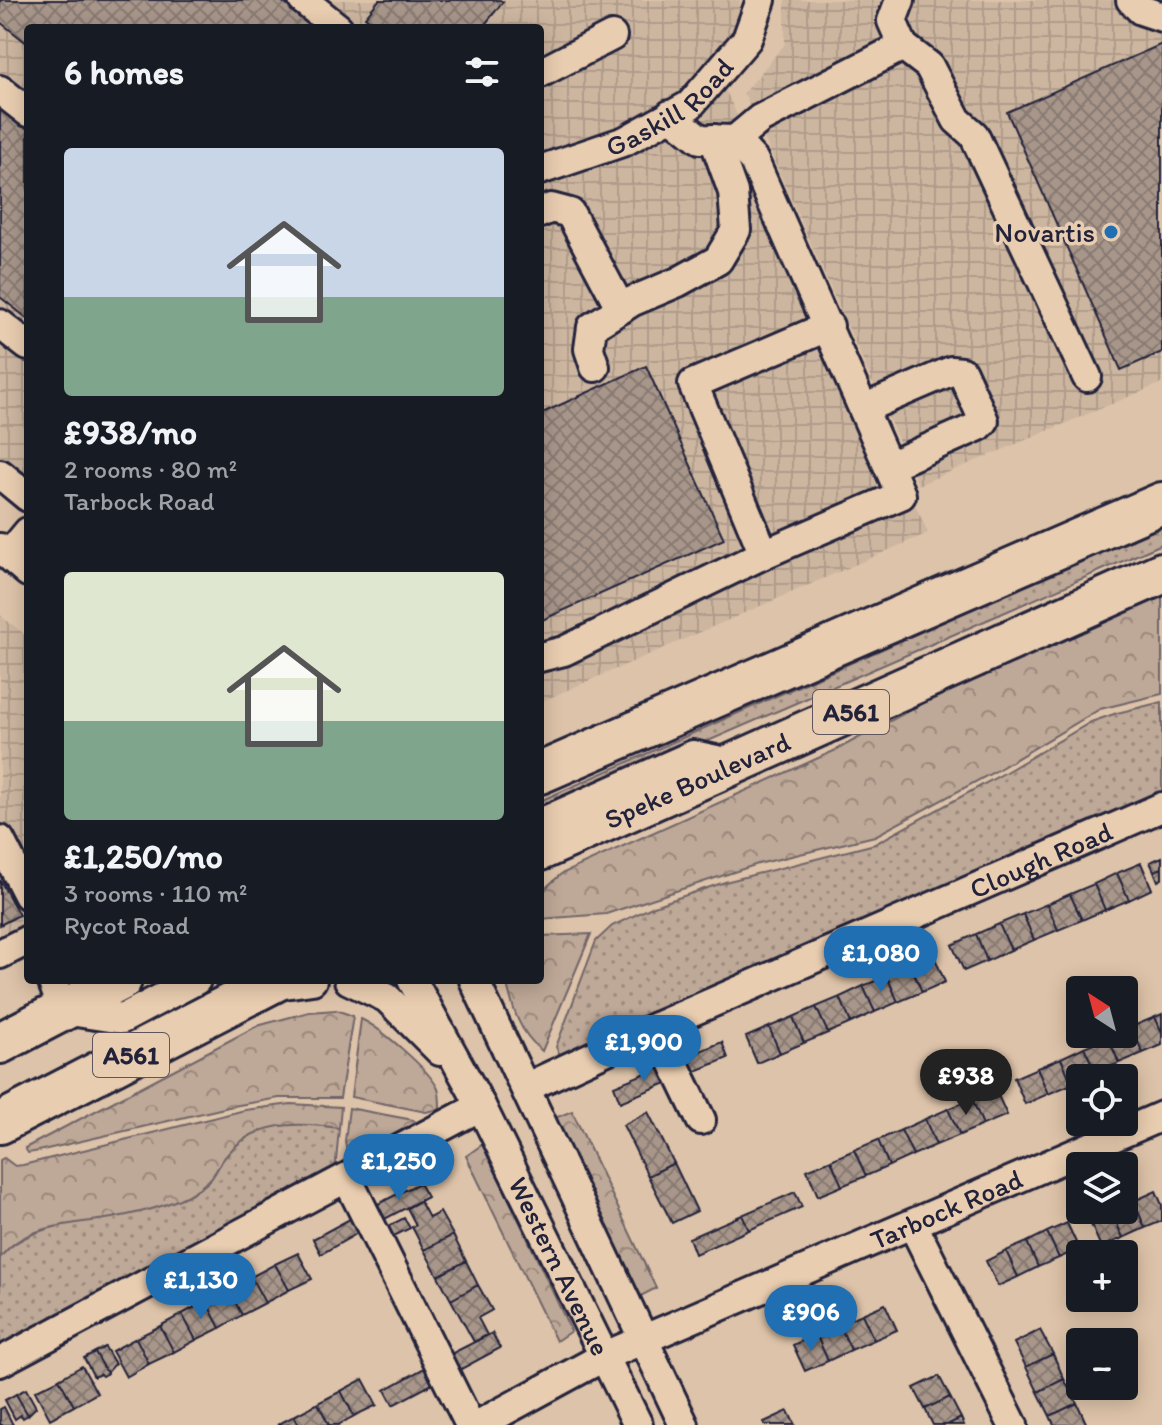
<!DOCTYPE html>
<meta charset="utf-8">
<style>
body{margin:0;font-family:Itim,sans-serif;background:#242831;color:#f1f3f6;height:100vh;display:flex;flex-direction:column;font-size:30px;white-space:nowrap}
*{box-sizing:border-box;margin:0}
p{font-size:26px;color:#9ea1a6}
.icon{flex:none;width:44px;height:44px;fill:none;stroke:currentColor;stroke-width:2;stroke-linecap:round;stroke-linejoin:round}
.map{position:relative;flex:1;overflow:hidden}
.panel{position:absolute;left:24px;top:24px;width:520px;height:960px;display:flex;flex-direction:column;background:#171b24;border-radius:8px;box-shadow:0 4px 20px #0003}
.panel>*{flex:none}
.needle{width:52px;rotate:324deg}
.tools{position:absolute;left:1066px;top:976px;display:grid;gap:16px}
.tools a{display:grid;place-items:center;width:72px;height:72px;border-radius:8px;background:#171b24;box-shadow:0 4px 20px #0003;font-size:40px}
.price{position:absolute;translate:-50% -68px;padding:0 18px;border-radius:28px;background:#1f6fb2;color:#fff;font-size:26px;line-height:52px;filter:drop-shadow(0 2px 4px #0008)}
.price::after{content:'';position:absolute;left:50%;top:48px;width:24px;height:18px;margin-left:-12px;background:inherit;clip-path:polygon(0 0,100% 0,50% 100%)}
.price.selected{background:#222;color:#fff}
ul{padding:0;list-style:none}
li{display:grid;align-content:center;gap:16px;height:424px;padding:0 40px}
li span{display:grid;place-items:center;height:248px;border-radius:8px;color:#555}
li>.icon{margin-inline-start:auto}
span .icon{width:144px;height:144px;fill:#fffc;stroke-width:1}
li b{font-size:34px}
h2{display:flex;justify-content:space-between;align-items:center;height:96px;padding:0 40px;font-size:34px}
.map>svg:first-child{display:block}
</style>
<div class="map">
<svg width="1162" height="1425" viewBox="0 0 1162 1425">
<defs>
<pattern id="industrial-grid" width="8" height="8" patternUnits="userSpaceOnUse" patternTransform="scale(2)"><rect width="8" height="8" fill="#cdb6a0"/><path d="M0 4h8M4 0v8" fill="none" stroke="#b09c8b"/></pattern>
<pattern id="grass-dots" width="8" height="8" patternUnits="userSpaceOnUse" patternTransform="scale(2)"><rect width="8" height="8" fill="#bea897"/><path d="M2 2h.1M6 6h.1" fill="none" stroke="#9a887c" stroke-width="1.8" stroke-linecap="round"/></pattern>
<pattern id="forest-crowns" width="20" height="18" patternUnits="userSpaceOnUse" patternTransform="scale(2)"><rect width="20" height="18" fill="#bea897"/><path d="M2 6a3 3 0 1 1 6 0M12 15a3 3 0 1 1 6 0" fill="none" stroke="#9a887c"/></pattern>
<pattern id="building-cross-hatch" width="8" height="8" patternUnits="userSpaceOnUse" patternTransform="scale(2)"><rect width="8" height="8" fill="#a8968a"/><path d="M0 0l8 8M0 8l8-8" fill="none" stroke="#887a72"/></pattern>
</defs>
<rect width="100%" height="100%" fill="#ddc3a9"/>
<filter id="ink" filterUnits="userSpaceOnUse"><feTurbulence type="fractalNoise" baseFrequency=".0125" numOctaves="2"/><feDisplacementMap in="SourceGraphic" scale="16" xChannelSelector="R" yChannelSelector="G"/><feConvolveMatrix kernelMatrix="1 2 1 2 8 2 1 2 1" color-interpolation-filters="sRGB"/></filter>
<g filter="url(#ink)">
<path fill="url(#industrial-grid)" d="M 0,0 L 740,0 L 736,34 L 714,65 L 928,533 L 540,702 L 540,28 L 28,28 L 28,508 L 0,485 Z
M 785,0 L 1162,0 L 1162,383 L 918,485 L 744,93 L 785,44 Z
M 0,615 L 28,637 L 28,947 L 0,962 Z"/>
<path fill="url(#grass-dots)" stroke="#706569" stroke-width="2" d="M 1162,525 L 1162,544 L 540,814 L 540,801 Z
M 1162,702 L 1162,798 L 563,1061 L 556,1047 L 596,941 L 612,926 L 654,906 L 725,882 L 875,844 L 999,776 L 1091,722 L 1117,713 Z
M 300,1123 L 339,1128 L 335,1173 L 0,1351 L 0,1258 C 28,1218 116,1221 162,1205 C 178,1200 199,1192 211,1179 C 216,1173 219,1165 224,1158 C 232,1147 250,1133 263,1128 C 274,1124 289,1124 300,1123 Z"/>
<path fill="url(#forest-crowns)" stroke="#706569" stroke-width="2" d="M 1162,593 L 1162,694 L 1100,709 L 994,772 L 875,836 L 758,864 L 606,914 L 540,919 L 540,893 L 561,874 L 836,750 L 927,701 Z
M 591,934 L 542,1051 C 518,1031 513,1009 506,980 L 540,980 L 540,936 Z
M 336,1010 L 353,1016 L 340,1098 L 279,1098 L 233,1106 L 34,1152 L 28,1153 L 25,1148 L 257,1026 L 309,1012 Z
M 361,1019 C 379,1027 430,1070 438,1089 C 440,1094 440,1103 440,1109 L 426,1112 L 351,1097 Z
M 291,1104 L 341,1107 L 339,1128 C 298,1122 255,1120 226,1156 C 219,1163 216,1174 208,1181 C 184,1203 144,1212 112,1218 C 74,1225 25,1223 0,1258 L 0,1160 L 4,1158 L 15,1166 L 23,1165 L 245,1110 Z
M 349,1108 L 413,1120 L 420,1130 L 350,1166 L 345,1141 Z
M 572,1111 L 656,1288 L 641,1296 L 555,1118 Z
M 483,1144 L 571,1331 L 556,1341 L 466,1156 Z"/>
<path fill="url(#building-cross-hatch)" stroke="#22223b" stroke-width="2" d="M 0,0 L 280,0 L 316,28 L 28,28 L 28,44 L 0,22 Z
M 379,0 L 500,0 L 503,2 L 482,28 L 379,28 L 365,17 Z
M 1162,44 L 1162,352 L 1121,370 L 1007,112 Z
M 0,107 L 28,129 L 28,319 L 0,297 Z
M 646,366 L 724,539 L 540,621 L 540,414 Z
M 1162,857 L 1162,868 L 1154,871 L 1150,862 Z
M 1141,863 L 1152,889 L 1129,900 L 1117,873 Z
M 1162,868 L 1162,879 L 1158,881 L 1154,871 Z
M 1117,873 L 1129,900 L 1105,910 L 1094,884 Z
M 0,880 L 19,915 L 0,925 Z
M 1094,884 L 1105,910 L 1082,920 L 1070,894 Z
M 1070,894 L 1082,920 L 1058,930 L 1047,904 Z
M 1047,904 L 1058,930 L 1034,940 L 1023,914 Z
M 1023,914 L 1034,940 L 1011,950 L 999,924 Z
M 999,924 L 1011,950 L 987,961 L 976,934 Z
M 976,934 L 987,961 L 964,971 L 952,945 Z
M 934,956 L 945,982 L 922,992 L 911,966 Z
M 911,966 L 922,992 L 898,1002 L 887,976 Z
M 887,976 L 898,1002 L 875,1012 L 863,986 Z
M 863,986 L 875,1012 L 851,1023 L 840,997 Z
M 840,997 L 851,1023 L 828,1033 L 816,1007 Z
M 816,1007 L 828,1033 L 804,1043 L 793,1017 Z
M 1162,1014 L 1162,1033 L 1155,1017 Z
M 793,1017 L 804,1043 L 780,1053 L 769,1027 Z
M 1155,1017 L 1162,1033 L 1162,1045 L 1143,1053 L 1131,1027 Z
M 769,1027 L 780,1053 L 757,1063 L 746,1037 Z
M 1131,1027 L 1143,1053 L 1119,1063 L 1108,1037 L 1124,1034 L 1124,1030 Z
M 1108,1037 L 1119,1063 L 1096,1073 L 1084,1047 Z
M 722,1042 L 728,1058 L 674,1080 L 668,1064 Z
M 1084,1047 L 1096,1073 L 1072,1084 L 1061,1058 Z
M 1061,1058 L 1072,1084 L 1048,1094 L 1037,1068 Z
M 668,1064 L 674,1080 L 620,1102 L 614,1086 Z
M 1037,1068 L 1048,1094 L 1025,1104 L 1014,1078 Z
M 995,1089 L 1007,1115 L 983,1125 L 972,1099 Z
M 972,1099 L 983,1125 L 960,1135 L 948,1109 Z
M 948,1109 L 960,1135 L 936,1145 L 925,1119 Z
M 648,1112 L 674,1163 L 648,1176 L 623,1125 Z
M 925,1119 L 936,1145 L 913,1155 L 901,1130 Z
M 901,1130 L 913,1155 L 889,1166 L 878,1140 Z
M 878,1140 L 889,1166 L 866,1176 L 854,1150 Z
M 854,1150 L 866,1176 L 842,1186 L 831,1160 Z
M 831,1160 L 842,1186 L 818,1196 L 807,1170 Z
M 674,1163 L 697,1211 L 672,1223 L 648,1176 Z
M 419,1183 L 427,1197 L 379,1222 L 372,1207 Z
M 1156,1191 L 1162,1205 L 1162,1221 L 1145,1228 L 1134,1201 Z
M 795,1192 L 802,1207 L 749,1230 L 742,1215 Z
M 420,1201 L 429,1218 L 440,1212 L 453,1235 L 424,1250 L 412,1227 L 416,1225 L 407,1208 Z
M 1134,1201 L 1145,1228 L 1123,1238 L 1111,1210 L 1124,1210 L 1124,1205 Z
M 1111,1210 L 1123,1238 L 1101,1247 L 1089,1220 Z
M 357,1215 L 365,1229 L 321,1254 L 313,1239 Z
M 742,1215 L 749,1230 L 695,1254 L 689,1238 Z
M 404,1218 L 410,1228 L 390,1238 L 385,1228 Z
M 1067,1223 L 1079,1249 L 1059,1258 L 1047,1232 Z
M 1047,1232 L 1059,1258 L 1038,1267 L 1027,1242 Z
M 453,1235 L 466,1261 L 438,1276 L 424,1250 Z
M 1027,1242 L 1038,1267 L 1018,1277 L 1006,1251 Z
M 1006,1251 L 1018,1277 L 998,1286 L 986,1261 Z
M 298,1253 L 312,1279 L 289,1290 L 275,1264 Z
M 466,1261 L 478,1285 L 451,1300 L 438,1276 Z
M 275,1264 L 289,1290 L 265,1303 L 251,1277 Z
M 251,1277 L 265,1303 L 242,1315 L 228,1289 Z
M 478,1285 L 492,1310 L 478,1318 L 487,1335 L 474,1342 L 451,1300 Z
M 228,1289 L 242,1315 L 220,1328 L 206,1301 Z
M 206,1301 L 220,1328 L 196,1340 L 182,1314 Z
M 885,1304 L 897,1330 L 874,1340 L 862,1314 Z
M 182,1314 L 196,1340 L 174,1352 L 160,1326 Z
M 862,1314 L 874,1340 L 851,1350 L 839,1324 Z
M 839,1324 L 851,1350 L 828,1361 L 816,1334 Z
M 160,1326 L 174,1352 L 149,1364 L 136,1338 Z
M 1040,1330 L 1053,1354 L 1026,1367 L 1014,1343 Z
M 492,1333 L 500,1348 L 454,1373 L 445,1357 Z
M 816,1334 L 828,1361 L 805,1371 L 793,1345 Z
M 136,1338 L 149,1364 L 126,1377 L 112,1351 Z
M 105,1347 L 115,1364 L 107,1373 L 95,1352 Z
M 95,1352 L 107,1373 L 102,1376 L 100,1374 L 94,1377 L 84,1358 Z
M 1053,1354 L 1064,1379 L 1038,1392 L 1026,1367 Z
M 430,1365 L 438,1381 L 393,1405 L 385,1390 Z
M 82,1366 L 97,1393 L 74,1406 L 59,1379 Z
M 939,1376 L 950,1397 L 925,1409 L 914,1388 Z
M 59,1379 L 74,1406 L 50,1419 L 35,1391 Z
M 363,1379 L 377,1405 L 354,1416 L 341,1391 Z
M 1064,1379 L 1077,1403 L 1050,1416 L 1038,1392 Z
M 26,1389 L 36,1407 L 28,1415 L 16,1394 Z
M 341,1391 L 354,1416 L 338,1425 L 329,1425 L 318,1403 Z
M 16,1394 L 28,1415 L 23,1418 L 21,1415 L 15,1419 L 5,1400 Z
M 950,1397 L 961,1418 L 947,1425 L 933,1425 L 925,1409 Z
M 318,1403 L 329,1425 L 299,1425 L 294,1416 Z
M 1077,1403 L 1087,1425 L 1054,1425 L 1050,1416 Z
M 4,1407 L 13,1425 L 0,1425 L 0,1409 Z
M 788,1411 L 795,1425 L 765,1425 L 764,1422 Z
M 294,1416 L 299,1425 L 277,1425 Z
M 961,1418 L 964,1425 L 947,1425 Z"/>
<g fill="none" stroke-linecap="round" stroke-linejoin="round">
<g stroke="#22223b" stroke-width="34">
<g id="minor">
<path d="M 303,0 L 338,28"/>
<path d="M 1131,0 L 1141,10 L 1162,17"/>
<path d="M 903,46 L 929,66 L 957,120 L 974,135 L 1087,377"/>
<path d="M 540,73 L 612,36"/>
<path d="M 0,90 L 28,112"/>
<path d="M 670,115 L 700,139 L 735,140 L 754,161 L 901,495 L 764,554 L 693,384 L 829,326"/>
<path d="M 735,140 L 760,119 L 903,46 L 892,21 L 900,0"/>
<path id="s1" d="M 540,170 L 625,141 L 690,105 L 747,39 L 761,0"/>
<path d="M 540,213 L 551,208 L 570,213 L 621,309"/>
<path d="M 0,324 L 28,346"/>
<path d="M 595,367 L 589,349 L 592,327 L 633,301 L 678,282 L 718,260 L 736,230 L 733,192 L 714,139"/>
<path d="M 865,408 L 951,371 L 962,372 L 984,421 L 979,426 L 889,466"/>
<path d="M 0,474 L 28,497"/>
<path d="M 0,548 L 28,572"/>
<path d="M 9,555 L 28,532"/>
<path d="M 540,657 L 564,651 L 764,554"/>
<path d="M 540,823 L 693,755 L 735,764"/>
<path d="M 0,840 L 28,895"/>
<path d="M 0,954 L 28,940"/>
<path d="M 52,980 L 63,1010"/>
<path d="M 349,980 L 387,998 L 440,1051"/>
<path id="s2" d="M 412,980 L 481,1106 L 638,1425"/>
<path d="M 474,980 L 684,1425"/>
<path d="M 263,987 L 312,980"/>
<path d="M 63,1010 L 122,1019 L 196,980"/>
<path d="M 656,1027 L 701,1120"/>
<path id="s3" d="M 527,1087 L 656,1027 L 1162,807"/>
<path d="M 347,1178 L 470,1425"/>
<path d="M 913,1225 L 1013,1425"/>
<path d="M 0,1362 L 481,1106"/>
<path id="s4" d="M 478,1425 L 605,1356 L 1162,1116"/>
</g>
</g>
<g stroke="#22223b" stroke-width="46">
<g id="highway">
<path d="M 540,773 L 1162,503"/>
<path id="s5" d="M 540,850 L 1162,573"/>
<path d="M 0,1043 L 121,980"/>
<path d="M 0,1123 L 277,980"/>
</g>
</g>
<use href="#minor" stroke="#e9cdb0" stroke-width="28"/>
<use href="#highway" stroke="#e9cdb0" stroke-width="40"/>
</g>
</g>
<circle fill="#1f6fb2" stroke="#e9cdb0" stroke-width="3" cx="1111" cy="232" r="8"/>
<g text-anchor="middle" stroke-width="7" stroke-linejoin="round" paint-order="stroke">
<g fill="#e9cdb0" stroke="#5e555e" stroke-width="2">
<rect x="813" y="690" width="76" height="44" rx="6"/>
<rect x="93" y="1033" width="76" height="44" rx="6"/>
</g>
<g font-size="26" font-weight="bold" fill="#22223b">
<text x="851" y="721">A561</text>
<text x="131" y="1064">A561</text>
</g>
<g font-size="28" fill="#22223b" stroke="#e9cdb0">
<text dy="10" stroke="none"><textPath href="#s1" startOffset="146">Gaskill Road</textPath></text>
<text dy="10" stroke="none"><textPath href="#s5" startOffset="172">Speke Boulevard</textPath></text>
<text dy="10" stroke="none"><textPath href="#s3" startOffset="562">Clough Road</textPath></text>
<text dy="10" stroke="none"><textPath href="#s4" startOffset="516">Tarbock Road</textPath></text>
<text dy="10" stroke="none"><textPath href="#s2" startOffset="322">Western Avenue</textPath></text>
</g>
<g font-size="28" fill="#22223b" stroke="#e9cdb0" text-anchor="end">
<text x="1095" y="242">Novartis</text>
</g>
</g>
</svg>
<div class="tools">
<a><svg class="needle" viewBox="-14 -14 28 28"><path d="M0-13l5 13h-10z" fill="#e53935"/><path d="M0 13l5-13h-10z" fill="#9ea1a6"/></svg></a>
<a><svg class="icon" aria-label="locate" viewBox="0 0 24 24"><circle cx="12" cy="12" r="6"/><path d="M12 2v4M12 18v4M2 12h4M18 12h4"/></svg></a>
<a><svg class="icon" aria-label="layers" viewBox="0 0 24 24"><path d="M12 4l9 5-9 5-9-5zM3 14l9 5 9-5"/></svg></a>
<a>+</a>
<a>−</a>
</div>
<b class="price" style="left:881px;top:994px">£1,080</b>
<b class="price" style="left:644px;top:1083px">£1,900</b>
<b class="price selected" style="left:966px;top:1117px">£938</b>
<b class="price" style="left:399px;top:1202px">£1,250</b>
<b class="price" style="left:201px;top:1321px">£1,130</b>
<b class="price" style="left:811px;top:1353px">£906</b>
<section class="panel">
<h2>6 homes<svg class="icon" aria-label="filters" viewBox="0 0 24 24"><path d="M4 7h16M4 17h16"/><circle cx="9" cy="7" r="2"/><circle cx="15" cy="17" r="2"/></svg></h2>
<ul>
<li><span style="background:linear-gradient(#c9d6e8 60%,#7fa58c 0)"><svg class="icon" aria-label="home" viewBox="0 0 24 24"><path d="M3 11l9-7 9 7M6 9v11h12V9"/></svg></span><div><b>£938/mo</b><p>2 rooms · 80 m²</p><p>Tarbock Road</p></div></li>
<li><span style="background:linear-gradient(#dfe7d0 60%,#7fa58c 0)"><svg class="icon" aria-label="home" viewBox="0 0 24 24"><path d="M3 11l9-7 9 7M6 9v11h12V9"/></svg></span><div><b>£1,250/mo</b><p>3 rooms · 110 m²</p><p>Rycot Road</p></div></li>
</ul>
</section>
</div>
